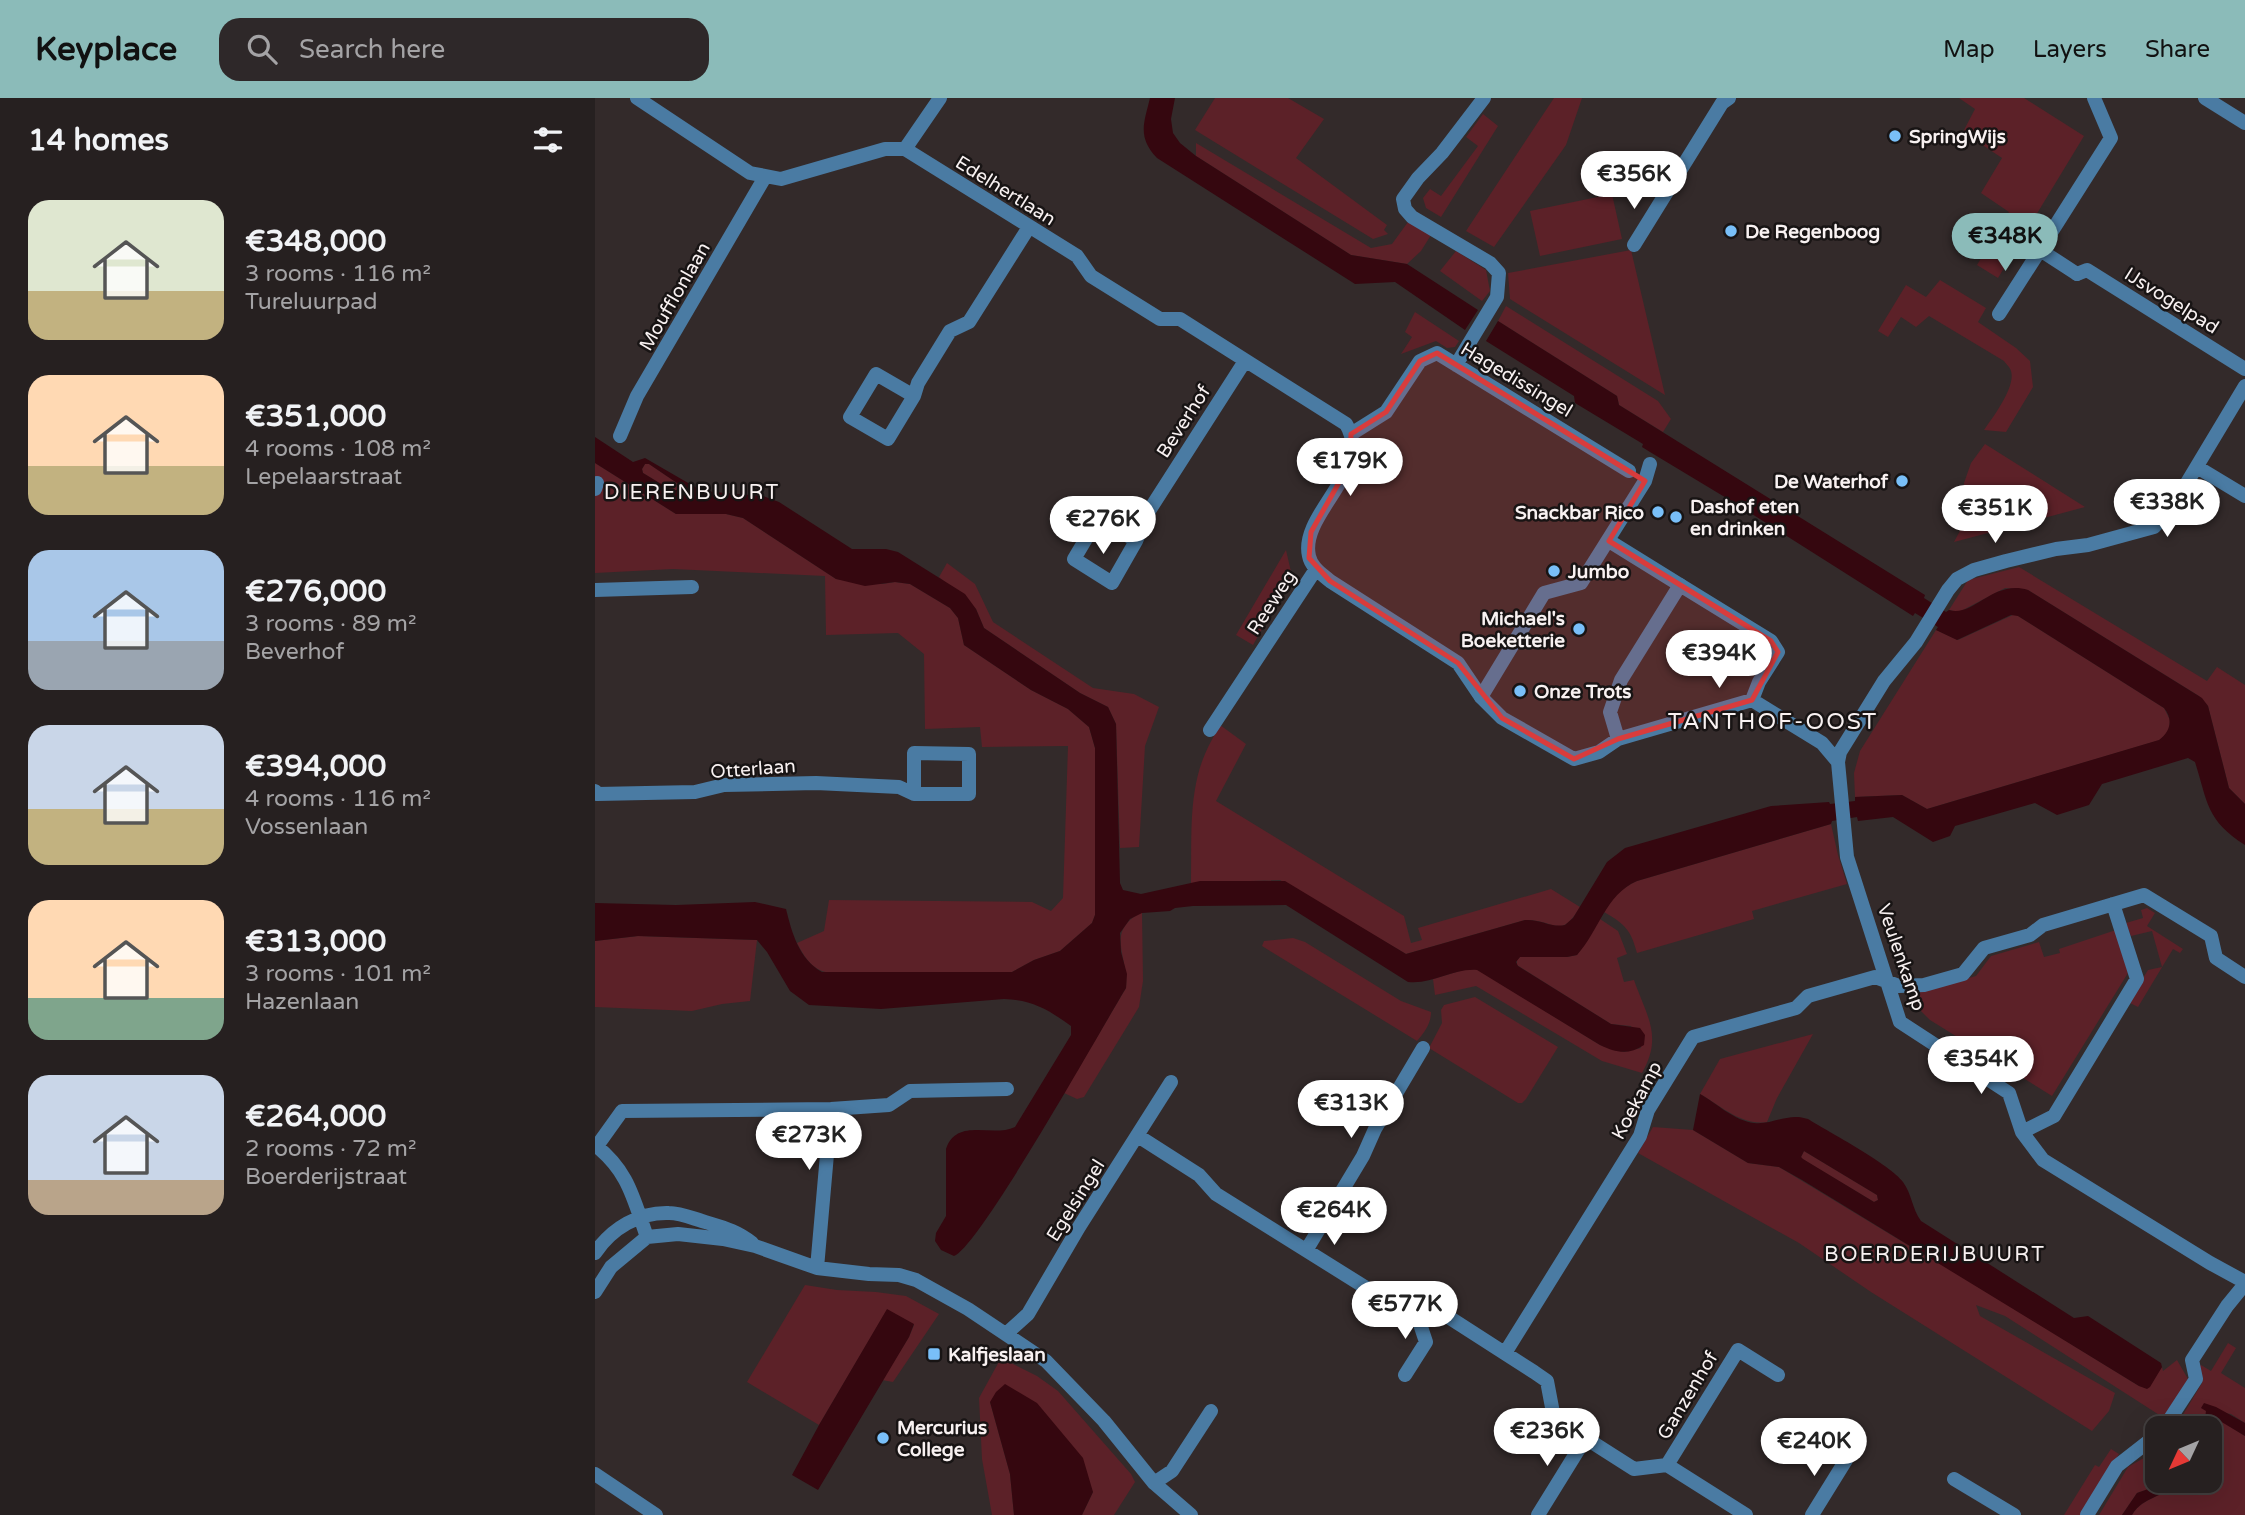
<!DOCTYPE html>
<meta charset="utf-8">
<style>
body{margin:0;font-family:"Varela Round",sans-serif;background:#2e2829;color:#f1f3f6;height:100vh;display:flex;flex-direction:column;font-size:26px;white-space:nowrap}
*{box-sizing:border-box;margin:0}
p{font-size:23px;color:#a4a3a5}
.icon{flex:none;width:38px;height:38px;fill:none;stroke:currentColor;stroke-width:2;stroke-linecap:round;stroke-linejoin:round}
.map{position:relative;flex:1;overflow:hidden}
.sheet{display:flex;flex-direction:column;background:#262020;width:595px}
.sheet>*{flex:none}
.needle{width:46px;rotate:226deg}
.fabs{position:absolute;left:1550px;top:1318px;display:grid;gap:14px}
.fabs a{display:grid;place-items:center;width:77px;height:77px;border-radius:14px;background:#262020;box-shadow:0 7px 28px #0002,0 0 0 2px #423e3e;font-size:35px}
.price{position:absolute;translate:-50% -60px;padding:0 16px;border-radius:24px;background:#fff;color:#222;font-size:23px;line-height:46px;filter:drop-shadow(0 2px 4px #0008)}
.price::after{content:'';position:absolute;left:50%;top:42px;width:21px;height:16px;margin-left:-10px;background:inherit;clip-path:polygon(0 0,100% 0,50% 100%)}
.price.current{background:#8bbbb9;color:#111}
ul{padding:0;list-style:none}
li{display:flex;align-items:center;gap:21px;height:175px;padding:0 28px}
li span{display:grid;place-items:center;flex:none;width:196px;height:140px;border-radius:21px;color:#555}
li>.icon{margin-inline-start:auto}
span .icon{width:84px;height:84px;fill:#fffc;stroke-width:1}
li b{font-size:30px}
h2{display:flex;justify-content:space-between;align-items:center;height:84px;padding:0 28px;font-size:30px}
header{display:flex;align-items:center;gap:42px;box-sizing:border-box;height:98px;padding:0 35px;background:#8bbbb9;color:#111}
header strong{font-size:33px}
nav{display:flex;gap:38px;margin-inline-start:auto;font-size:24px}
.search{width:490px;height:63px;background:#2e2829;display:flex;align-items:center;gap:18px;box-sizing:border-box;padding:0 24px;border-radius:21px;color:#a4a3a5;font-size:26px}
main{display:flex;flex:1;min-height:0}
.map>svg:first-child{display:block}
</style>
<header>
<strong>Keyplace</strong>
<div class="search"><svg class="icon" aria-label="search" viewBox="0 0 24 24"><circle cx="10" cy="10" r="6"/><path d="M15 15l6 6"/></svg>Search here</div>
<nav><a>Map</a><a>Layers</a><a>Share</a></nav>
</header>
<main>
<section class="sheet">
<h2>14 homes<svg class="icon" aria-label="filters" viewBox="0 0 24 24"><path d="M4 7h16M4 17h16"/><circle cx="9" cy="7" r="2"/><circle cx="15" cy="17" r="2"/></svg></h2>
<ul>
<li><span style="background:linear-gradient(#dfe7d0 65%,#c2b280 0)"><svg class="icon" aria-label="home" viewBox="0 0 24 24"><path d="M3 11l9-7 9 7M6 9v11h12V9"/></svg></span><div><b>€348,000</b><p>3 rooms · 116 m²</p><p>Tureluurpad</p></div></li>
<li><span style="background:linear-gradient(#ffd9b3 65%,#c2b280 0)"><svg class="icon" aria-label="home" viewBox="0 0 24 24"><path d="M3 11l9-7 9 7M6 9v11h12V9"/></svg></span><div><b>€351,000</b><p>4 rooms · 108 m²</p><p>Lepelaarstraat</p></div></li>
<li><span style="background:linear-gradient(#a9c7e8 65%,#9aa5b1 0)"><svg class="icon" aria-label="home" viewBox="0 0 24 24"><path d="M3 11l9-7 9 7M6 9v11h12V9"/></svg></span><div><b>€276,000</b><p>3 rooms · 89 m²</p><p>Beverhof</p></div></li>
<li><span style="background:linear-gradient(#c9d6e8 60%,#c2b280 0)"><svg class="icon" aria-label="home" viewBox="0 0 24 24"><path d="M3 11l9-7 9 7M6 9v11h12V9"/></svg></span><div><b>€394,000</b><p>4 rooms · 116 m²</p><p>Vossenlaan</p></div></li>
<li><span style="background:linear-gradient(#ffd9b3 70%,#7fa58c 0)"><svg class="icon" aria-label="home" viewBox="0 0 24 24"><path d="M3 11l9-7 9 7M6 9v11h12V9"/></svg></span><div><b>€313,000</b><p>3 rooms · 101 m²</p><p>Hazenlaan</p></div></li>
<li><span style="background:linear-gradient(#c9d6e8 75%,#b9a48a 0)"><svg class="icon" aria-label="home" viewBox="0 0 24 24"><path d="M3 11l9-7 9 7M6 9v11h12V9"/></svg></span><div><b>€264,000</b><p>2 rooms · 72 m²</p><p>Boerderijstraat</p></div></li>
</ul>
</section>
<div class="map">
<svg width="1650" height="1417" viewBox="0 0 1650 1417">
<rect width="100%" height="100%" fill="#332a2a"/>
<path fill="#5c2128" d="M 620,0 L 693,0 L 729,21 L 701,60 L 792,127 L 789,132 L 793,136 L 778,141 L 600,32 Z
M 959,0 L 987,0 L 971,47 L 899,149 L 871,133 Z
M 1364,0 L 1429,0 L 1489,38 L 1403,180 L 1382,167 L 1414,114 L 1386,95 L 1407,60 L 1368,34 L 1380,11 Z
M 888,16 L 903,28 L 846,119 L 831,110 L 828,100 L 835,91 L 846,98 L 883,48 L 871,39 Z
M 601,45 L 776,150 L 797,146 L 813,124 L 836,137 L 826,153 L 812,166 L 756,157 L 601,58 Z
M 1017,96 L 1027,141 L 945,158 L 935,113 Z
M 1036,152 L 1070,297 L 915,201 L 913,175 Z
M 861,153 L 891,172 L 895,193 L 887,203 L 845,173 Z
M 1345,182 L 1391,210 L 1383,224 L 1421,250 L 1435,263 L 1438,289 L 1411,334 L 1389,332 C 1398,319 1421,289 1416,273 C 1415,269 1411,266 1409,263 L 1334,218 L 1321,229 L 1306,219 L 1293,239 L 1283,233 L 1311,187 L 1331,199 Z
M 911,208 L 1063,303 L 1076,321 L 1068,334 L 1024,307 L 1022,298 L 903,223 Z
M 820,214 L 864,243 L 860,249 L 852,250 L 841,243 L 806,256 L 817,239 L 810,234 Z
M 1390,346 L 1490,409 L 1359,444 L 1367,429 L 1371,405 L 1369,385 L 1376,365 Z
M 0,365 L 81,416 L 131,416 L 148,420 L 241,481 L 287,486 L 300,484 L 315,486 L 355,510 L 363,520 L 369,547 L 436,592 L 473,611 L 494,629 L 500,650 L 500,817 L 497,825 L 465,853 L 439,862 L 417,874 L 235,875 C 217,872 210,860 202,845 L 229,833 L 234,802 L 437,804 L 456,813 L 468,800 L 473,648 L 387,649 L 385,629 L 330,631 L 329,556 L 303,535 L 231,537 L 230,478 L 78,471 L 0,475 Z
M 50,366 L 54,366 L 85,387 L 82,392 L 76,392 L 48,375 L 47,371 Z
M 691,452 L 697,478 L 658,547 L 641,537 Z
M 352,465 L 380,486 L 398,524 L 498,590 L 539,596 L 564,609 L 550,648 L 544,749 L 525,750 L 521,626 L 513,609 L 485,595 L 389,530 L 381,511 L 344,479 Z
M 1424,469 L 1612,583 L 1622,569 L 1650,587 L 1650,706 L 1634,690 L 1613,608 L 1604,598 L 1433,492 L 1410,490 L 1364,514 L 1354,512 L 1373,482 Z
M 1420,516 L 1569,610 L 1575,622 L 1574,633 L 1565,642 L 1332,711 L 1307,697 L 1260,699 L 1259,675 L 1265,653 L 1341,532 L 1363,542 Z
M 625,627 L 651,646 L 621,703 L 809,818 L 816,845 L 827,842 L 823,830 L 956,791 L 985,809 C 965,843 960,821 930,822 L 811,856 L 685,782 L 596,785 C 597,743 593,695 610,656 C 614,646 620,636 625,627 Z
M 1236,726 L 1243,757 L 1252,786 L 1157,813 L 1159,821 L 1042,855 C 1036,832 1030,826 1009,814 C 1018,799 1026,790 1042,783 Z
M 1552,810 L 1560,815 L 1552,828 L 1588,851 L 1585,855 L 1578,851 L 1543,909 L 1533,904 L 1553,872 L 1567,869 L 1557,833 L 1536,838 L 1531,825 L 1548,820 L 1546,812 Z
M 547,814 L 548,883 L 544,909 L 489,999 L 482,1001 L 469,995 L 531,890 C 534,858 509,834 547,814 Z
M 1005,821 L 1023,833 L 1032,856 L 1022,860 L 1029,884 L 1039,882 C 1052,919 1068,938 1047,975 L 1007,963 L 881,888 L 840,897 L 838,881 L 868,872 L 882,871 L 1005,947 L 1029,954 L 1046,950 L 1036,928 L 1016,926 L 922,867 L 922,862 L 925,859 L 972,859 L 982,857 Z
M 1521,832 L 1533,875 L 1457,998 L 1335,922 L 1322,909 L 1319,896 L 1381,878 L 1396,858 L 1444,844 L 1449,859 L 1465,855 L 1464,851 Z
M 43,838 L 162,842 L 155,903 L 127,906 L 97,913 L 0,909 L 0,843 Z
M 698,840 L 710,844 L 806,903 L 836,914 C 836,925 830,934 822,943 L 667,848 L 669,843 Z
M 880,899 L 963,949 L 931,1001 L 927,1005 L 923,1005 L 834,950 L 847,925 L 846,912 L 849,907 Z
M 1218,936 L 1182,1000 L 1172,1024 C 1147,1028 1126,1008 1105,996 L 1125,961 Z
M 1058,1029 L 1098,1032 L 1153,1065 L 1184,1069 L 1321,1152 L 1321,1159 L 1328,1155 L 1544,1288 L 1552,1290 L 1567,1269 L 1568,1273 L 1582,1262 L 1593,1281 L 1569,1320 L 1410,1218 L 1381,1207 L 1385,1218 L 1520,1295 L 1514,1313 L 1497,1333 L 1276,1194 L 1204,1145 L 1043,1055 Z
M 1209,1053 L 1282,1097 L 1283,1102 L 1279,1104 L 1207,1061 L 1206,1059 Z
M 210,1187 L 242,1192 L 281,1194 L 311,1198 L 344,1216 L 298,1284 L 287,1282 L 314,1239 L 319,1227 L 292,1212 L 224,1327 L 152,1284 Z
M 1633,1245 L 1641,1250 L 1626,1275 L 1650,1290 L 1650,1325 L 1636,1316 L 1611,1313 L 1610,1323 L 1605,1330 L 1580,1330 L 1607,1285 L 1604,1269 L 1606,1267 L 1616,1273 Z
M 406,1260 L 442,1278 L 463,1293 L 536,1376 L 540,1384 L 519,1417 L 487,1417 L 498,1394 L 395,1304 L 415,1376 L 419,1417 L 397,1417 L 387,1361 L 384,1300 Z
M 1625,1322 L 1650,1338 L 1650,1417 L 1537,1417 C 1549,1397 1569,1401 1582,1383 L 1615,1382 L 1615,1336 Z
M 1516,1351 L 1524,1356 L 1486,1417 L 1469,1417 L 1500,1367 L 1504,1369 Z
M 1563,1352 L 1563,1382 L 1569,1383 L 1559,1389 L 1542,1395 L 1527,1417 L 1504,1417 L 1533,1369 Z"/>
<path fill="#35070f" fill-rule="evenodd" d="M 555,0 L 580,0 L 576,21 L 578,35 L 585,45 L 601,58 L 756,157 L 812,166 L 883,212 L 870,232 L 800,184 L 760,186 L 562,60 C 542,39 549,25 555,0 Z
M 903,223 L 1022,298 L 1024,307 L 1330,497 L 1329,500 L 1351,514 L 1354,512 C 1378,520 1398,481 1433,492 L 1607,600 L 1613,608 L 1634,690 L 1650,706 L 1650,747 C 1611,722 1613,705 1600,664 L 1593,660 L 1507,686 L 1494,707 L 1462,717 L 1440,705 L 1360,728 L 1355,738 L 1338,744 L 1298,719 L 1263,723 L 1262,719 L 1237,723 L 1236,726 L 1042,783 C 1010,797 1004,833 982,857 L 972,859 L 925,859 L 921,864 L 923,868 L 1016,926 L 1045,930 L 1050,937 L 1049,947 C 1034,957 1021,955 1005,947 L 882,872 C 858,870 837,887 813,884 L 691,807 L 598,808 L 580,810 L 575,813 L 547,815 L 535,821 L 525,835 L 526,854 L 532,876 L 531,890 C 508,928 385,1148 359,1158 L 346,1152 L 340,1143 L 341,1135 L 351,1118 L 351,1051 C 362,1019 397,1040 420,1029 L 476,937 L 476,928 C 454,912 437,902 409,901 L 286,911 L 214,907 L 195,893 L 172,854 L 162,842 L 43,838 L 0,843 L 0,805 L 81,807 L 160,804 L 191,811 C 197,835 204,861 227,874 L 417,874 L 439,862 L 465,853 L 497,825 L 500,817 L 500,650 L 494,629 L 473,611 L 436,592 L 369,547 L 363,520 L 355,510 L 315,486 L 300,484 L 270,488 L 241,481 L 148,420 L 131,416 L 81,416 L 0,365 L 0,339 L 38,364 L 50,360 L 107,393 L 168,398 L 184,404 L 257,451 L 291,451 L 303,454 L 370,496 L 381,511 L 389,530 L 485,595 L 513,609 L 521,626 L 525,785 L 528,792 L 546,796 L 605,783 L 690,783 L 811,856 L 930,822 C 946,821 956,830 970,827 L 978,820 L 1012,764 L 1030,750 L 1176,708 L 1234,704 L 1235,706 L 1260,703 L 1260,699 L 1307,697 L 1332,711 L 1564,642 C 1576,633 1578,621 1569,610 L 1423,518 L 1416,517 L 1362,542 L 1341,532 L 1343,529 L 1320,515 L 1318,518 L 1138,404 L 1055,354 L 1047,349 L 1048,346 L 980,305 L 979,298 L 891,243 ZM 50,366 L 54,366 L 85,387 L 82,392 L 76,392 L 48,375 L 47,371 Z
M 1105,996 C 1121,1005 1140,1023 1159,1025 C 1178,1027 1193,1014 1213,1021 C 1234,1034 1296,1067 1308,1084 C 1317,1096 1317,1111 1326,1123 L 1479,1220 L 1493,1218 L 1566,1265 L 1567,1269 L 1555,1289 L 1552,1291 L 1544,1288 L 1207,1082 L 1184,1069 L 1153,1065 L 1098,1032 ZM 1209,1053 L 1282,1097 L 1283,1102 L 1279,1104 L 1208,1061 L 1206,1059 Z
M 292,1211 L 319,1226 L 314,1239 L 223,1392 L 197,1377 L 224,1327 Z
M 410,1286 L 442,1305 L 488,1360 L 498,1394 L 487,1417 L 419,1417 L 415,1376 L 395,1304 L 401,1294 Z
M 1609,1305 L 1621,1309 L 1650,1325 L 1650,1338 L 1625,1323 L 1615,1336 L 1615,1330 L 1605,1330 L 1610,1323 L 1611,1313 L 1606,1310 Z
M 1569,1383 L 1582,1383 C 1569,1401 1549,1397 1537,1417 L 1527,1417 L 1542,1395 L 1559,1389 Z"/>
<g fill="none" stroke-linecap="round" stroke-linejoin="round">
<path stroke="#4a7ba3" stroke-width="14" d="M 1482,176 L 1492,172 L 1650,271
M 1014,443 L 1085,487
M 886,599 L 949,495 L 986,485 L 1050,383 L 1055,366"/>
<path stroke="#4a7ba3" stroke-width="14" d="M 42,0 L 155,75 L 186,81 L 290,51 L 310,51 L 482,158 L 496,178 L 565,221 L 585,221 L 751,326 C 779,372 704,416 714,458 C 716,469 727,476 735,483 L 863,565 L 886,599 L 907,620 L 979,661 L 1004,654 L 1023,641 L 1157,602 L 1227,645 L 1243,664
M 1610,0 L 1650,25
M 310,51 L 345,0
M 1039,147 L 1127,5 L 1134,0
M 1482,176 L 1445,152 L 1516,40 L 1499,0
M 1404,216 L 1445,152
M 861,267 L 902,199 L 904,175 L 895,165 L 817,119 L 810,111 L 808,101 L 823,80 L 847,55 L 889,0
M 281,276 L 319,298 L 293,341 L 255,319 Z
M 1650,288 L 1578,408 L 1559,429 L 1493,447 L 1461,451 L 1411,463 L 1379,472 L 1362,481 L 1353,492 L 1321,544 L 1289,583 L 1245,654 L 1243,664 L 1252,759 L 1305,924 L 1414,995 L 1427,1034 L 1448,1062 L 1615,1165 L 1650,1184
M 319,298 L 323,285 L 355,233 L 374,224 L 434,129
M 756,336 L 791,314 L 825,263 L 842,255 L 1034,373
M 25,338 L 42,298 L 170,79
M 1602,369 L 1650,398
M 0,391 L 2,385
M 541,443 L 504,419 L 479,461 L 517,485 L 541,443 L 552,416 L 650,263
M 0,492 L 97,489
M 615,632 L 721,471
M 1023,641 L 1015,614 L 1026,582 L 1085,487 L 1176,543 L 1183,554 L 1164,584 L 1157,602
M 0,693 L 2,696 L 100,694 L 129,687 L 221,685 L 304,689 L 319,696 L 374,696 L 374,656 L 319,655 L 319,696
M 1427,1034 L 1459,1018 L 1542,881 L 1518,806
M 543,1038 L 604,1077 L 621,1096 L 805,1211 L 838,1213 L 855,1220 L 939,1274 L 952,1283 L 959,1320 L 1039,1371 L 1072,1367 L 1151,1417
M 0,1047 C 34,1074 38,1100 52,1139
M 2,1048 L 27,1013 L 236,1011 L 294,1007 L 315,993 L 412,991
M 712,1151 L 768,1058 L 780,1031 L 828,950
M 0,1155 C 17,1130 44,1114 74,1115 C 85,1115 97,1120 107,1123 C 126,1129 141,1132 157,1145
M 222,1170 L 236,1011
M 0,1194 L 16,1169 L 52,1139 L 83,1136 L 128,1141 L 160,1148 L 222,1170 L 274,1176 L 304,1177 L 321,1182 L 373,1211 L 451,1263 L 509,1323 L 559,1385 L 596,1417
M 411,1236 L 433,1216 L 484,1129 L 576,984
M 910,1255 L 1045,1038 L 1053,1012 L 1098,939 L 1201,910 L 1213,898 L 1280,879 L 1304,888 L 1329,887 L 1368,876 L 1389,850 L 1435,837 L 1448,827 L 1549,797 L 1616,838 L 1621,860 L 1650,879
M 810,1277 L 831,1244 L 820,1211
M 1569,1330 L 1601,1281 L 1597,1262 L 1632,1208 L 1650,1186
M 1072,1367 L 1143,1252 L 1183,1277
M 1359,1381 L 1419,1417
M 559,1385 L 577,1373 L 616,1313
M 943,1417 L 990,1341
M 1217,1417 L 1251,1362
M 1492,1417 L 1522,1368 L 1563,1336"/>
<path stroke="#4a7ba3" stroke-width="14" d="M 0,1376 L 61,1417"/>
</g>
<path fill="#d93c3c" fill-opacity="0.2" stroke="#d93c3c" stroke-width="5" stroke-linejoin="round" d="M 842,255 L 1050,383 L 1014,443 L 1176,543 L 1183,554 L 1157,602 L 1023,641 L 979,661 L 907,620 L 863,565 L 735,483 L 714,460 L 716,434 L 755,365 L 756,336 L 791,314 L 825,263 Z"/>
<g fill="#79bff8" stroke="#181414" stroke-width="2.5">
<circle cx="1300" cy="38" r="7"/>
<circle cx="1136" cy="133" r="7"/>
<circle cx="1307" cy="383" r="7"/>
<circle cx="1063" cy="414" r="7"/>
<circle cx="1081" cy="419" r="7"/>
<circle cx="959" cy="473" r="7"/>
<circle cx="984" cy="531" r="7"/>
<circle cx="925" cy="593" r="7"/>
<rect x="332" y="1249" width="14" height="14" rx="3.5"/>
<circle cx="288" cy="1340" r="7"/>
</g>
<g text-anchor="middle" stroke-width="5" stroke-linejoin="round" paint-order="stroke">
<g font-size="19" font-weight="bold" fill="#f8f1f1" stroke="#181414" text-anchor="start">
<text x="1314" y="45">SpringWijs</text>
<text x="1150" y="140">De Regenboog</text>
<text x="1293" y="390" text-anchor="end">De Waterhof</text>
<text x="1095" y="415">Dashof eten<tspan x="1095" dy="22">en drinken</tspan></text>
<text x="1049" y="421" text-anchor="end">Snackbar Rico</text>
<text x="973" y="480">Jumbo</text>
<text x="970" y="527" text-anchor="end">Michael's<tspan x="970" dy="22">Boeketterie</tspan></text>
<text x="939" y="600">Onze Trots</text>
<text x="353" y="1263">Kalfjeslaan</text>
<text x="302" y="1336">Mercurius<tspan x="302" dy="22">College</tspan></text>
</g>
<g font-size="19" fill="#f8f1f1" stroke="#181414">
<text transform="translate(411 92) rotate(32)" y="7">Edelhertlaan</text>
<text transform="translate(79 198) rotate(-60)" y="7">Moufflonlaan</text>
<text transform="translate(1577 202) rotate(32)" y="7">IJsvogelpad</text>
<text transform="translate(922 281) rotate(31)" y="7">Hagedissingel</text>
<text transform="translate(588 323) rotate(-57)" y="7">Beverhof</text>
<text transform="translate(676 504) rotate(-57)" y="7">Reeweg</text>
<text transform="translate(158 670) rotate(-4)" y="7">Otterlaan</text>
<text transform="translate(1307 859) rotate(71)" y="7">Veulenkamp</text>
<text transform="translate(1041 1002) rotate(-62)" y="7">Koekamp</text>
<text transform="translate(480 1102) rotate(-58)" y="7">Egelsingel</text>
<text transform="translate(1092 1297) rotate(-59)" y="7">Ganzenhof</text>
</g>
<g font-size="21" letter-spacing="2" fill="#f8f1f1" stroke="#181414">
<text x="97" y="401">DIERENBUURT</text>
<text x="1340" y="1163">BOERDERIJBUURT</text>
</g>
<g font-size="23" letter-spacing="2" fill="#f8f1f1" stroke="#181414">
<text x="1178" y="631">TANTHOF-OOST</text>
</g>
</g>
</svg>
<div class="fabs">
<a><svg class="needle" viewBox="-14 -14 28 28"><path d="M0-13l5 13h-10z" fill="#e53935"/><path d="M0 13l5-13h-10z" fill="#a4a3a5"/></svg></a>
</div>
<b class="price" style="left:1039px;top:113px">€356K</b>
<b class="price current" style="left:1410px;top:175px">€348K</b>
<b class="price" style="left:755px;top:400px">€179K</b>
<b class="price" style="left:1572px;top:441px">€338K</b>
<b class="price" style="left:1400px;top:447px">€351K</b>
<b class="price" style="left:508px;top:458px">€276K</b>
<b class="price" style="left:1124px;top:592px">€394K</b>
<b class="price" style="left:1386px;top:998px">€354K</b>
<b class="price" style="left:756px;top:1042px">€313K</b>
<b class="price" style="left:214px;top:1074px">€273K</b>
<b class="price" style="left:739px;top:1149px">€264K</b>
<b class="price" style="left:810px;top:1243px">€577K</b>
<b class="price" style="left:952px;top:1370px">€236K</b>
<b class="price" style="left:1219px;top:1380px">€240K</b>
</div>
</main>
